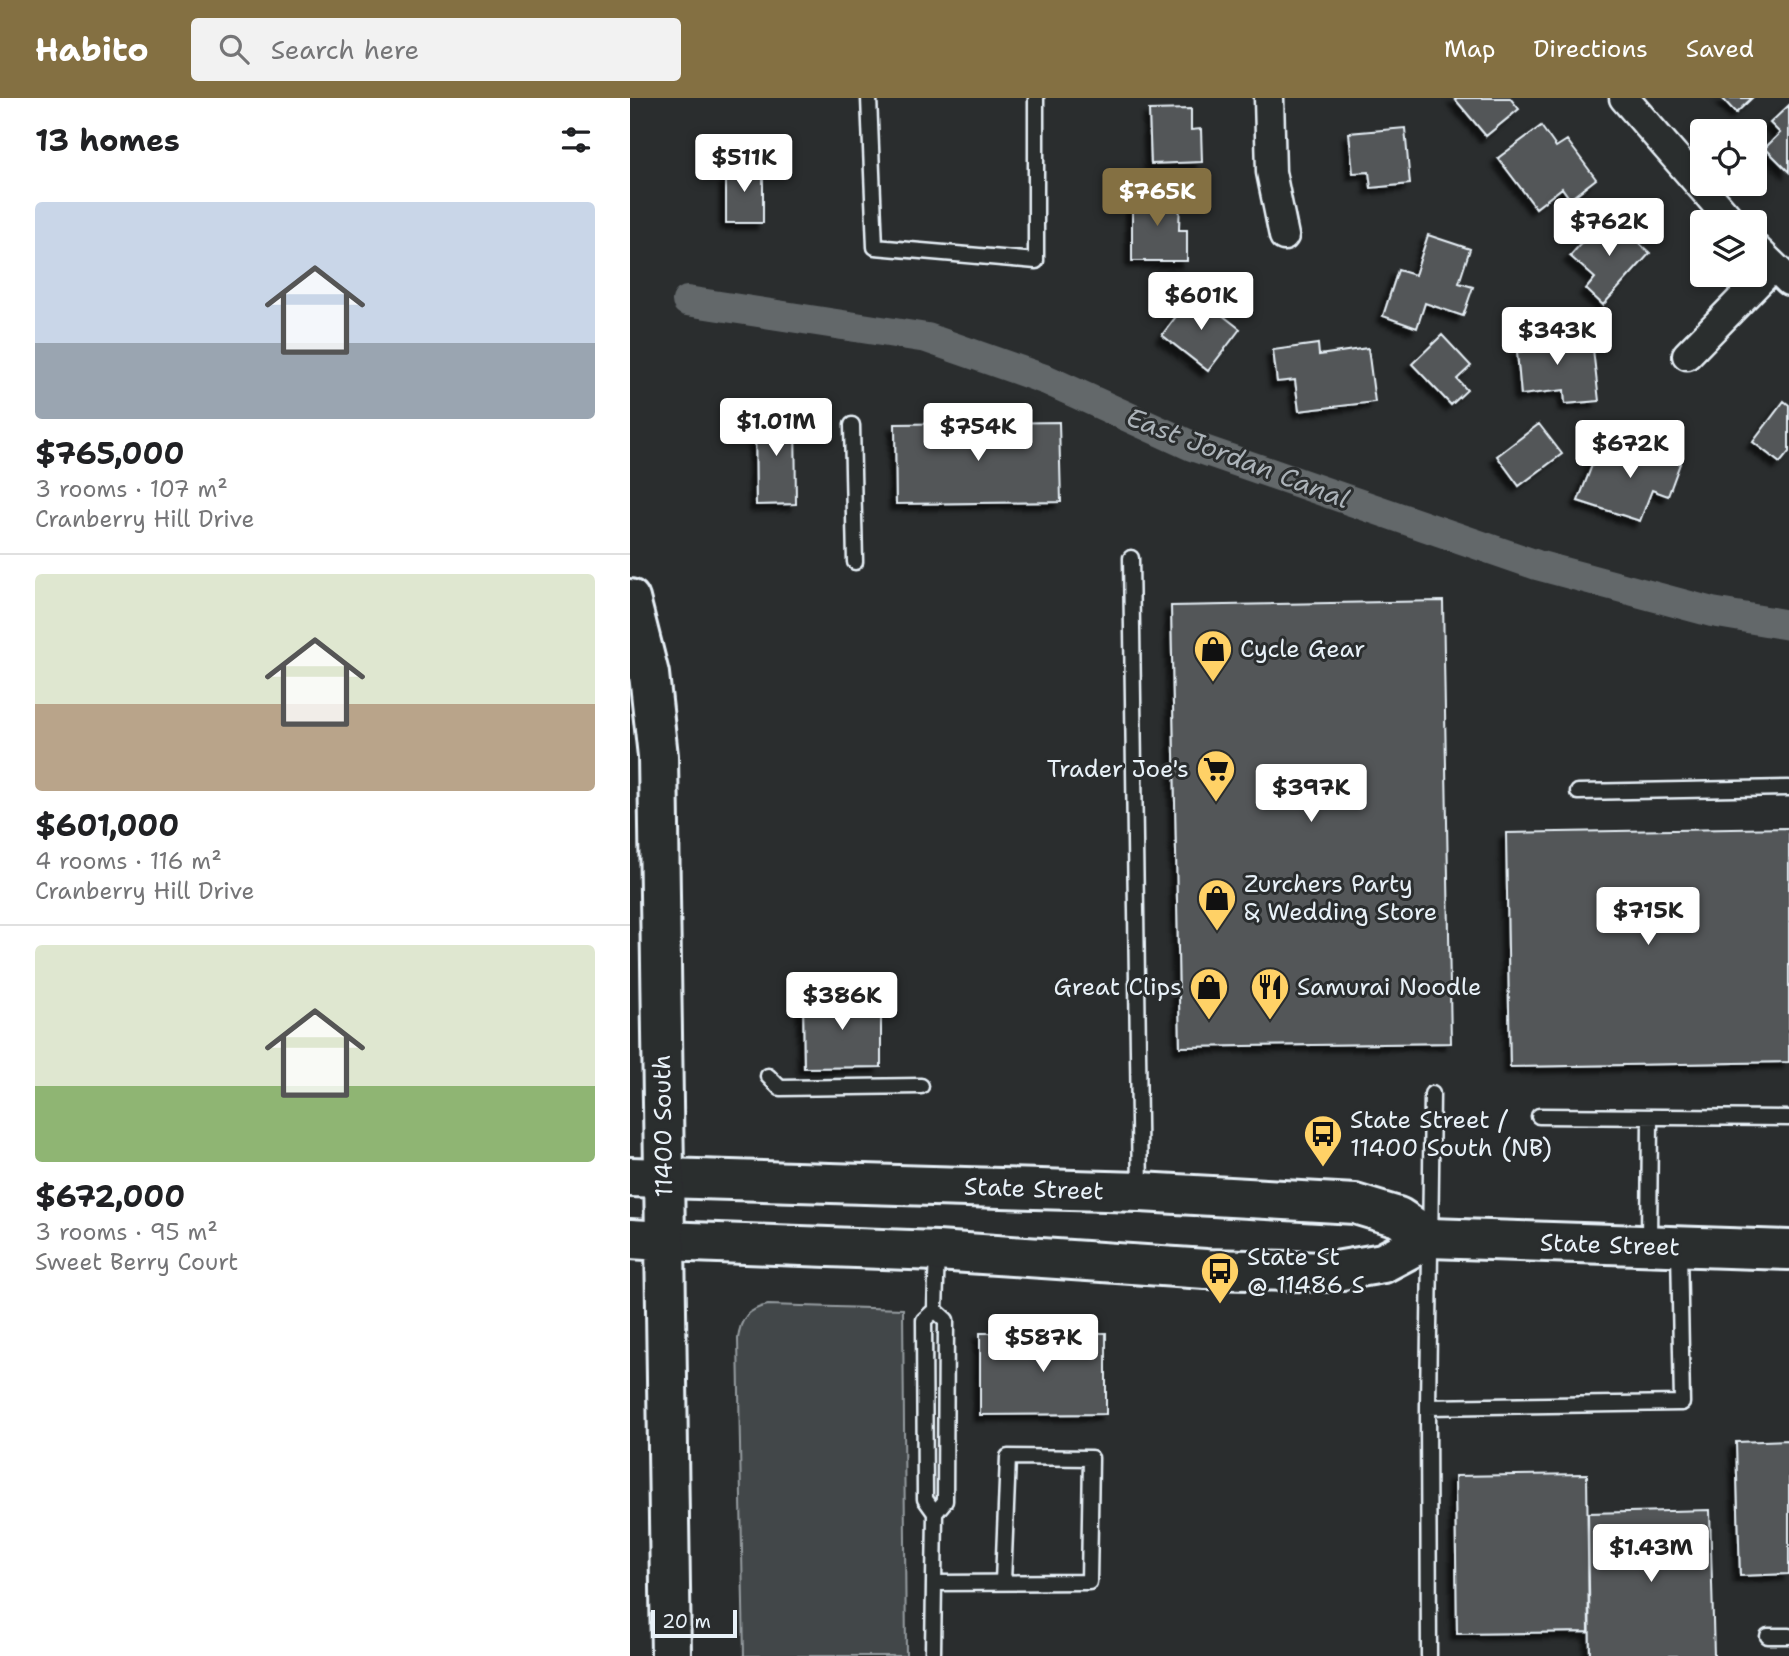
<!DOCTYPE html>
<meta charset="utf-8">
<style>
body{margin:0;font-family:"Shantell Sans",sans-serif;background:#f2f2f2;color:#202124;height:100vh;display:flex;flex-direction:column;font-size:26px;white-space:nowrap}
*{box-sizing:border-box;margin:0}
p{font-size:23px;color:#757577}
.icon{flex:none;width:38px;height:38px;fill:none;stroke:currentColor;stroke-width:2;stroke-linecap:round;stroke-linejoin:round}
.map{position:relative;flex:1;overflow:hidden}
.sheet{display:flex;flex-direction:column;background:#fff;width:630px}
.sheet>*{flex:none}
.controls{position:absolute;left:1060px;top:21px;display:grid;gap:14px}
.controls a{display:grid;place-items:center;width:77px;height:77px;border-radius:7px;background:#fff;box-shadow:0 4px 10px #0003;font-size:35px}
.scale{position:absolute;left:21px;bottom:18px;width:86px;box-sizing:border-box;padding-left:7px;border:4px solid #e8f1f8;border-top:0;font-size:19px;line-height:24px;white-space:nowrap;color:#e8f1f8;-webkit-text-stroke:5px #2a2d2e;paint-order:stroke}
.price{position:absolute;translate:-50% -60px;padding:0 16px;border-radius:7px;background:#fff;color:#222;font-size:23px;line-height:46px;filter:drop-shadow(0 2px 4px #0008)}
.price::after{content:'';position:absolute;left:50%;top:42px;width:21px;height:16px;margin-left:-10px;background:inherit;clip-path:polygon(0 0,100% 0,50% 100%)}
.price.current{background:#847042;color:#fff}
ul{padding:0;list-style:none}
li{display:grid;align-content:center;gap:14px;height:371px;padding:0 35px}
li+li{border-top:2px solid #e0e0e0}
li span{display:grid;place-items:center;height:217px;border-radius:7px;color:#555}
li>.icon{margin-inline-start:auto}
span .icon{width:126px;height:126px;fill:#fffc;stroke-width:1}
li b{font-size:30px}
h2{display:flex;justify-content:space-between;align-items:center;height:84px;padding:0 35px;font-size:30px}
header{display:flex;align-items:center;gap:42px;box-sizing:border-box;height:98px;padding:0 35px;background:#847042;color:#fff}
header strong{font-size:33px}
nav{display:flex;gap:38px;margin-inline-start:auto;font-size:24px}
.search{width:490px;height:63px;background:#f2f2f2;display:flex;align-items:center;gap:18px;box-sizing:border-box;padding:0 24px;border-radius:7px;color:#757577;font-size:26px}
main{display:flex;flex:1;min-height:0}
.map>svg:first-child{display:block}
</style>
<header>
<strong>Habito</strong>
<div class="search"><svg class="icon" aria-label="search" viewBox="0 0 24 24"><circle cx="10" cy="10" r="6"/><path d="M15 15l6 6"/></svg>Search here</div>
<nav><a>Map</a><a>Directions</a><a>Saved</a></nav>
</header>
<main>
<section class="sheet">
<h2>13 homes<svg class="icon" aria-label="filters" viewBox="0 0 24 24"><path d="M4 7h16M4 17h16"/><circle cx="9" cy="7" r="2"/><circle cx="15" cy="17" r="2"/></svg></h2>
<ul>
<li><span style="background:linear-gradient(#c9d6e8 65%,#9aa5b1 0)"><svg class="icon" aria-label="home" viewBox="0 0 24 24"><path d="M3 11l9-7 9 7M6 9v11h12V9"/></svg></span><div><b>$765,000</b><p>3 rooms · 107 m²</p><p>Cranberry Hill Drive</p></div></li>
<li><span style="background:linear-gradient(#dfe7d0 60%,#b9a48a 0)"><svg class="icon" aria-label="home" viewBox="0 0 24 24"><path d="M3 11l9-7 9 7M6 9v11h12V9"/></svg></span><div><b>$601,000</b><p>4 rooms · 116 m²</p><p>Cranberry Hill Drive</p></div></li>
<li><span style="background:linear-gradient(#dfe7d0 65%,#8fb573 0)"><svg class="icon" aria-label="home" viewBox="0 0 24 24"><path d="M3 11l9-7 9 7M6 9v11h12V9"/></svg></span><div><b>$672,000</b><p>3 rooms · 95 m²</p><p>Sweet Berry Court</p></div></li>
</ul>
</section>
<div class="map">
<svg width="1159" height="1558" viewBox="0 0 1159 1558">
<defs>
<filter id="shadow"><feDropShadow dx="-6" dy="6" stdDeviation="2" flood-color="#0009"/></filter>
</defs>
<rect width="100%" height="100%" fill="#2a2d2e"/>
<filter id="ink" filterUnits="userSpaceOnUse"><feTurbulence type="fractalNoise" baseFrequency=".0143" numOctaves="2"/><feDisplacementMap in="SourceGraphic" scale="14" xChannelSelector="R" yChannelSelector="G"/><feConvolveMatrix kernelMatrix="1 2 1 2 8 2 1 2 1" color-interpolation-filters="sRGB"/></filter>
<g filter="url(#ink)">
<path fill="#424648" stroke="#959ca0" stroke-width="2" d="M 138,1207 L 273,1211 L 276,1558 L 114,1558 L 108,1241 C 110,1221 118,1211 138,1207 Z"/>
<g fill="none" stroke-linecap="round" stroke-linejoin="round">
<path stroke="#63686b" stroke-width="30" d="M 57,203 L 297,240 L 417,282 L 562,348 L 907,467 L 1082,514 L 1159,527"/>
</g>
<path fill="#535759" stroke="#e8f1f8" stroke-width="2" filter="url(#shadow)" d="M 824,0 L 880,0 L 889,11 L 856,38 Z
M 1092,0 L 1122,0 L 1106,15 Z
M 1159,7 L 1159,74 L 1135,50 L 1150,35 L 1140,25 Z
M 561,11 L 561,32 L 571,31 L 572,64 L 521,66 L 519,12 Z
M 911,28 L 926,49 L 937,42 L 966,81 L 940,101 L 932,90 L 906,110 L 868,60 Z
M 775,30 L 780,86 L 741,90 L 739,74 L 723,75 L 719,35 Z
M 96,66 L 133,66 L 133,125 L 96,125 Z
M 502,92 L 531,92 L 531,101 L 550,101 L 549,132 L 557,132 L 557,163 L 502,163 Z
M 977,116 L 1020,155 L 973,207 L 956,191 L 965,180 L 940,158 Z
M 798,137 L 840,151 L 829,185 L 843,189 L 833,218 L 795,205 L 787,230 L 753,218 L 768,172 L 785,177 Z
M 564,195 L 610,231 L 578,273 L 532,237 Z
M 940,229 L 942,253 L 963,251 L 969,303 L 935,306 L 934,292 L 891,297 L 887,254 L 894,253 L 892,235 Z
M 812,237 L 841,268 L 827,281 L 837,292 L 821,307 L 782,266 Z
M 688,246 L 689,257 L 738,250 L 745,304 L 669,313 L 665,282 L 647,284 L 643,252 Z
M 1154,303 L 1159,307 L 1159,354 L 1150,365 L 1123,344 Z
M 165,314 L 166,406 L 126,407 L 125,315 Z
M 429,324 L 431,404 L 266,406 L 265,326 Z
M 909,326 L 932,356 L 889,388 L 867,358 Z
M 1009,343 L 1052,360 L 1038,398 L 1022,392 L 1010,423 L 948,403 L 968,352 L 1000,364 Z
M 813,503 L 821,945 L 550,949 L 541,508 Z
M 1159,730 L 1159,964 L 880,969 L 876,735 Z
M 173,898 L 251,898 L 251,969 L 174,970 Z
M 350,1235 L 476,1235 L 476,1316 L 350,1317 Z
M 1159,1342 L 1159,1476 L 1110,1478 L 1106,1344 Z
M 957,1376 L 959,1534 L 827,1536 L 825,1378 Z
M 1080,1412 L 1084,1558 L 960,1558 L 958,1415 Z"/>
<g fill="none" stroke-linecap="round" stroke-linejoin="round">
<g stroke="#e8f1f8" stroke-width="19">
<path id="lane" d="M 239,0 L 245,149 L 406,163 L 406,0
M 222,327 L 225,464
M 501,460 L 510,1093
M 948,694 L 1159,690
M 138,978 L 150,990 L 291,988
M 909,1018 L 1159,1020
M 1019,1147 L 1020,1020
M 305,1212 L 294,1222 L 295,1401 L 305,1415 L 315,1403 L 316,1222 L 305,1212 L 307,1154
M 798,1309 L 1052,1305 L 1049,1151
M 305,1485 L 459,1484 L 461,1360 L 378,1359 L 373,1484
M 1138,1538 L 1159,1538
M 303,1554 L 305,1415
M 799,1558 L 798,1309 L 802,996"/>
</g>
<g stroke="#e8f1f8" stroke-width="33">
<path id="street" d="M 639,0 L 641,74 L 654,138
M 994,0 L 1102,124
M 1125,150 L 1159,183
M 1057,257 L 1143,169"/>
</g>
<g stroke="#e8f1f8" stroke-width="44">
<path id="secondary" d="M 34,1080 L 510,1094 L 725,1106 L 768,1119 L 800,1140 L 1159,1152
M 34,1143 L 307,1153 L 576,1171 L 700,1174 L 753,1165 L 800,1140"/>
</g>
<g stroke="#e8f1f8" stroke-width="44">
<path id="primary" d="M 0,501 L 19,576 L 28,658 L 41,1558
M 0,1079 L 34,1080
M 0,1141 L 34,1143"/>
</g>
<use href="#lane" stroke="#2a2d2e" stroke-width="14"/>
<use href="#street" stroke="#2a2d2e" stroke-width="28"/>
<use href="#secondary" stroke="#2a2d2e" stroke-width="38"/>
<use href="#primary" stroke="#2a2d2e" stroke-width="38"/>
</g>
</g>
<defs>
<g id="shop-pin" transform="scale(2.0125)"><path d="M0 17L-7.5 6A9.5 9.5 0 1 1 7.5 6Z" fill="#ffd166" stroke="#2a2d2e"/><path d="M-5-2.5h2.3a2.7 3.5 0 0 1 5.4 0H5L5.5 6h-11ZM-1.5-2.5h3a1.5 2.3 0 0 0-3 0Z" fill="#111"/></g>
<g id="supermarket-pin" transform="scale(2.0125)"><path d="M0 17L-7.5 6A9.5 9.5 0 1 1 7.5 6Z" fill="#ffd166" stroke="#2a2d2e"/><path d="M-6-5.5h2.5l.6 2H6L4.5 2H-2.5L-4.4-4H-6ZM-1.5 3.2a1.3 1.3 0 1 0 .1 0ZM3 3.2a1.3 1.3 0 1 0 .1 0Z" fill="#111"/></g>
<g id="restaurant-pin" transform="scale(2.0125)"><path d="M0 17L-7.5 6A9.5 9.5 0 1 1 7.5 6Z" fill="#ffd166" stroke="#2a2d2e"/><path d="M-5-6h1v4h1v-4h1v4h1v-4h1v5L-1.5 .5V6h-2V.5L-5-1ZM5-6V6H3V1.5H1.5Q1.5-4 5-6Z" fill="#111"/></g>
<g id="bus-pin" transform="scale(2.0125)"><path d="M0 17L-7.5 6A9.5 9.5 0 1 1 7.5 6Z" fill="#ffd166" stroke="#2a2d2e"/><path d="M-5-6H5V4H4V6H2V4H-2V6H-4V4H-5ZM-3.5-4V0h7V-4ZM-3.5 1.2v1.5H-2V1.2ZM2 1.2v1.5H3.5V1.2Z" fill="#111"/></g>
</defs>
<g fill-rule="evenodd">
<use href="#shop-pin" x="583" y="551"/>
<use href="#supermarket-pin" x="586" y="671"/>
<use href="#shop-pin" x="587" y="800"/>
<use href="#shop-pin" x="579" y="889"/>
<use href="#restaurant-pin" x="640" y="889"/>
<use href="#bus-pin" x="693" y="1036"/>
<use href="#bus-pin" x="590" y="1173"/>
</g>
<g text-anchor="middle" stroke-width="6" stroke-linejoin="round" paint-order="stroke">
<g font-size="24" fill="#e8f1f8" stroke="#2a2d2e" text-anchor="start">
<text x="610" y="559">Cycle Gear</text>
<text x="559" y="679" text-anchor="end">Trader Joe's</text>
<text x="614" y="794">Zurchers Party<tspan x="614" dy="28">&amp; Wedding Store</tspan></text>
<text x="552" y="897" text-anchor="end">Great Clips</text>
<text x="667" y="897">Samurai Noodle</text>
<text x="720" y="1030">State Street /<tspan x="720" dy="28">11400 South (NB)</tspan></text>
<text x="617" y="1167">State St<tspan x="617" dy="28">@ 11486 S</tspan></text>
</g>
<g font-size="24" fill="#e8f1f8" stroke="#2a2d2e">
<text transform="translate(33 1028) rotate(-91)" y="8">11400 South</text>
<text transform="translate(404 1091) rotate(2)" y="8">State Street</text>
<text transform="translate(980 1147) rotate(2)" y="8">State Street</text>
</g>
<g font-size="26" font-style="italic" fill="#acb3b9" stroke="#2a2d2e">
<text transform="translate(608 360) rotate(21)" y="9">East Jordan Canal</text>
</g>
</g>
</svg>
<div class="controls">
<a><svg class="icon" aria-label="locate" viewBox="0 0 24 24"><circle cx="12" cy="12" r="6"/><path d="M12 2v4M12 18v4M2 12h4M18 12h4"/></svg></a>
<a><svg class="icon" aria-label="layers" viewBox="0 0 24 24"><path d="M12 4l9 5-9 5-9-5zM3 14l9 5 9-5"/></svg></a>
</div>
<div class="scale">20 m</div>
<b class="price" style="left:114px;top:96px">$511K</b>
<b class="price current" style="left:527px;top:130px">$765K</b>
<b class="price" style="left:979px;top:160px">$762K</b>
<b class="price" style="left:571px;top:234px">$601K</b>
<b class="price" style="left:927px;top:269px">$343K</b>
<b class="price" style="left:146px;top:360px">$1.01M</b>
<b class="price" style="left:348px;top:365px">$754K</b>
<b class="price" style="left:1000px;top:382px">$672K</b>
<b class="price" style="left:681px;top:726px">$397K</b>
<b class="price" style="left:1018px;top:849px">$715K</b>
<b class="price" style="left:212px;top:934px">$386K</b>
<b class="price" style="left:413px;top:1276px">$587K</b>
<b class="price" style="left:1021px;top:1486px">$1.43M</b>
</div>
</main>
